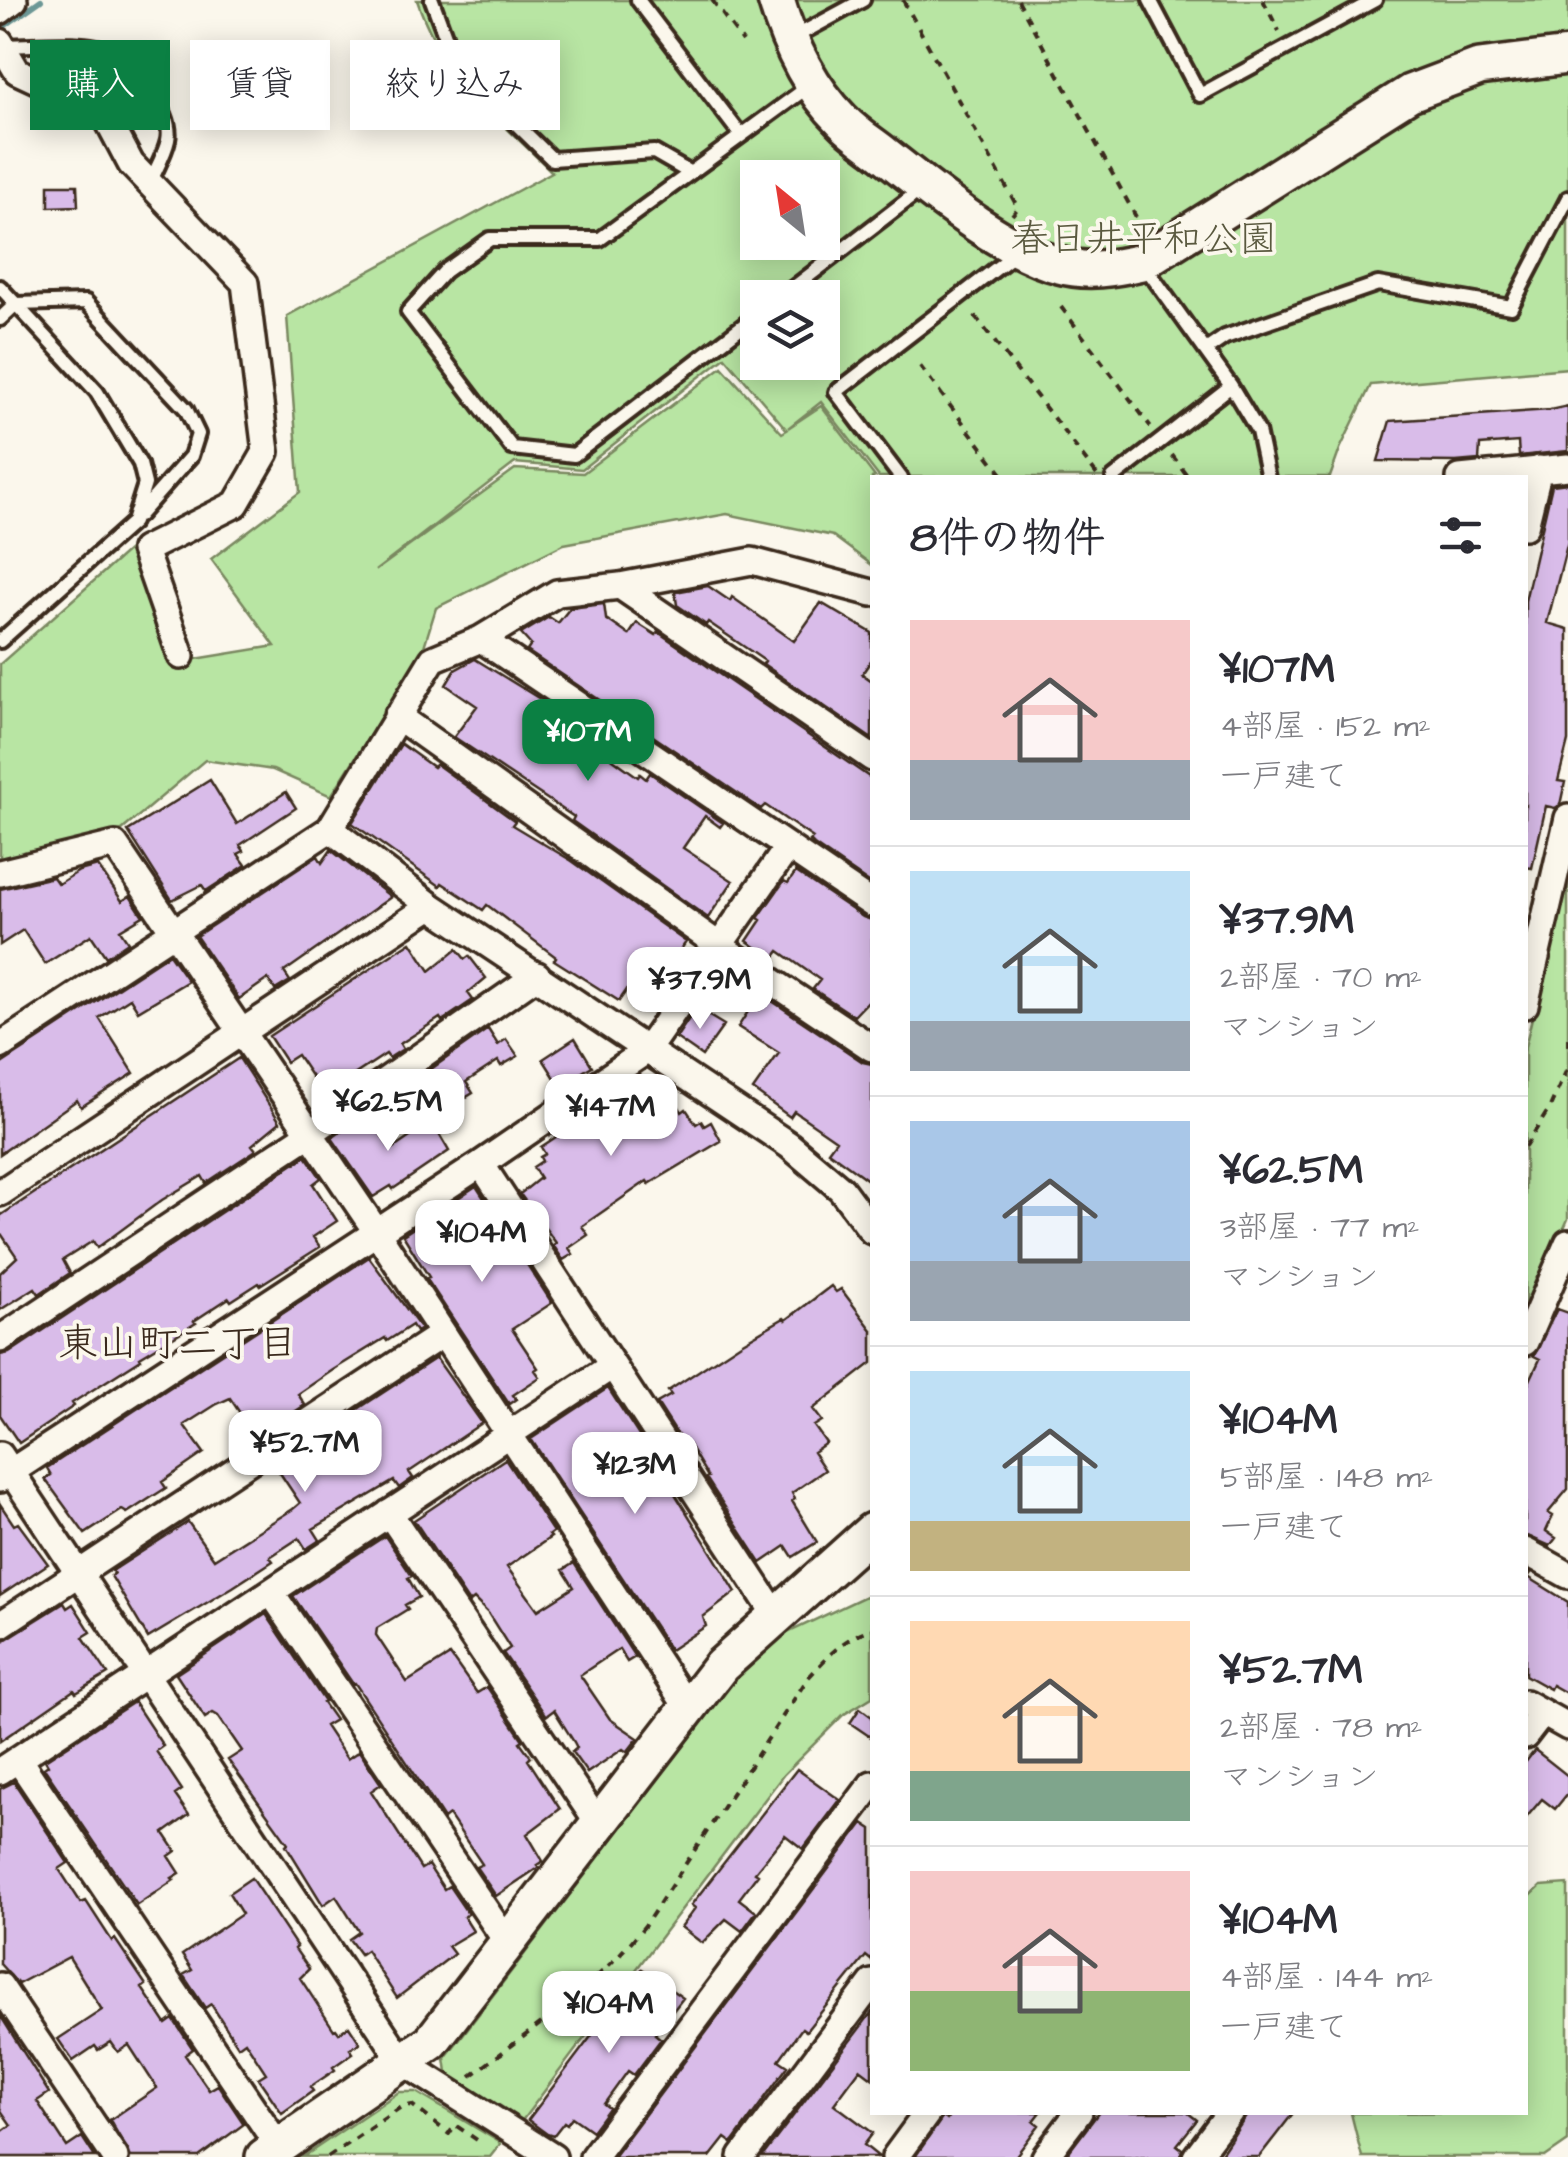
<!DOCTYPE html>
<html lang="ja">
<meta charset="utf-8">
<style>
body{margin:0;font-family:"Architects Daughter","Klee One",sans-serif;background:#f7f7f7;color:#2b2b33;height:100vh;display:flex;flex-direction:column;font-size:38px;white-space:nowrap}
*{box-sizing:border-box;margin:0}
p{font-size:32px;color:#7c7c81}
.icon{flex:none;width:55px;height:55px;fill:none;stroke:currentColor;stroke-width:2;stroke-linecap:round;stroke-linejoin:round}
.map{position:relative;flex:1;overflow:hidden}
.drawer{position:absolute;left:870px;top:475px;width:658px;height:1640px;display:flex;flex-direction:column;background:#fff;border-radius:0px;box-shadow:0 5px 25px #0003}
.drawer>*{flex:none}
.banner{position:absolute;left:30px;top:40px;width:690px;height:90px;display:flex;gap:20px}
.needle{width:65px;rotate:330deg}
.fabs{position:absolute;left:740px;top:160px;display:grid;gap:20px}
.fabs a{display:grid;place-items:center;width:100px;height:100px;border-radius:0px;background:#fff;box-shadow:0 5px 25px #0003;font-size:50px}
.price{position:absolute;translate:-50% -85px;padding:0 22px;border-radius:20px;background:#fff;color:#222;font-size:32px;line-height:65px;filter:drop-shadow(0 2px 5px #0008)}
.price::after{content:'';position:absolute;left:50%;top:60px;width:30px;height:22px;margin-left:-15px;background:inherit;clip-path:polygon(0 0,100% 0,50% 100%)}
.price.on{background:#0b8043;color:#fff}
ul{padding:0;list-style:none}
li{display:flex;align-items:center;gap:30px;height:250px;padding:0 40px}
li+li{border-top:2px solid #e1e1e2}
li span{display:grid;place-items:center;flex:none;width:280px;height:200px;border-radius:0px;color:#555}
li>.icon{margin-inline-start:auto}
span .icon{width:120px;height:120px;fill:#fffc;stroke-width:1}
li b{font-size:42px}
h2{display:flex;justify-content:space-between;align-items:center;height:120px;padding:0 40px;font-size:42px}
.chip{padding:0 35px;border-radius:0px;background:#fff;box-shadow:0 5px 25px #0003;font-size:35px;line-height:90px}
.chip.on{background:#0b8043;color:#fff}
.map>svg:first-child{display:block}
</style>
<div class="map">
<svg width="1568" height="2157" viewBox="0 0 1568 2157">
<rect width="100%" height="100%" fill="#fbf7ec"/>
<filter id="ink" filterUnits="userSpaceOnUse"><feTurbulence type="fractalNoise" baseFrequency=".01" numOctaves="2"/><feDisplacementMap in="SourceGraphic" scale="20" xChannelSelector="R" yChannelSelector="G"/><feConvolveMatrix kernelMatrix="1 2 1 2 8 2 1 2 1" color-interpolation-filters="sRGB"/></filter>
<g filter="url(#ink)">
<path fill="#b8e5a3" stroke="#7a8860" stroke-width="2.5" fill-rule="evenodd" d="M 417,0 L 1568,0 L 1568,368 L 1371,385 L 1340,449 L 1330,477 L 879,477 L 821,402 L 788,428 L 821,406 L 875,477 L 872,478 L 872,565 L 833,536 L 727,514 L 564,544 L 436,608 L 422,653 L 331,796 L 273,770 L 205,760 L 122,830 L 0,860 L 0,664 L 130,549 L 171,663 L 275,646 L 211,559 L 300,492 L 287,316 L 552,172 C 497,117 442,76 417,0 ZM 758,178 L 822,178 L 822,242 L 758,242 ZM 758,298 L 822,298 L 822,362 L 758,362 ZM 725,357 L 787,430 L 782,433 L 722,367 L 583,473 L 515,469 L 375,571 L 515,463 L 582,469 Z
M 1568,869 L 1568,1219 L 1525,1317 L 1525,1047 Z
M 872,1593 L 872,1697 L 843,1715 L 784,1774 L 521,2122 L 448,2079 L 445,2058 L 732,1683 L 785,1634 Z
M 1568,1884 L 1568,2141 L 1545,2157 L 1362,2157 L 1351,2113 L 1525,2112 L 1525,1901 L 1541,1886 Z
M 399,2092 L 416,2092 L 501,2143 L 490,2157 L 303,2157 Z"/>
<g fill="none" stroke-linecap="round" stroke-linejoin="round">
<path stroke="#6c9795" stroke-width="6" d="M 0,29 L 41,0"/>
</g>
<path fill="#d9bce9" stroke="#3b2a1e" stroke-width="2.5" d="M 49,185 L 77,185 L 78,206 L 49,207 Z
M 1568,406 L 1568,451 L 1519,456 L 1518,442 L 1480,445 L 1479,460 L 1456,462 L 1378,461 L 1390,421 L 1550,410 Z
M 1568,483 L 1568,541 L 1547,623 L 1568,629 L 1568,741 L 1558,781 L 1565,782 L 1560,805 L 1555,808 L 1546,806 L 1532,868 L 1525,867 L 1525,601 L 1552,485 Z
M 708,586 L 730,601 L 732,597 L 794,641 L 821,603 L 872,633 L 872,659 L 862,674 L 872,681 L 872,739 L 763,664 L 765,661 L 708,622 L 706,625 L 677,605 L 675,592 Z
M 604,604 L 606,619 L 629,635 L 637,623 L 656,635 L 658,632 L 872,779 L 872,885 L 814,845 L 810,841 L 813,838 L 765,805 L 761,809 L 527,651 L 531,645 L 521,634 L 549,617 L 558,623 L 570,608 Z
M 475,659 L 548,704 L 547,707 L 579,729 L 577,732 L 588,741 L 638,777 L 640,774 L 646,779 L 650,773 L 723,823 L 720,827 L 705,816 L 683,848 L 733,881 L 708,918 L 572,821 L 574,817 L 454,737 L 477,706 L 446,685 L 455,670 Z
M 401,744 L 433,767 L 436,764 L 515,821 L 512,825 L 572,861 L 686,942 L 675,958 L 672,956 L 661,971 L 647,961 L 619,1001 L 554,960 L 556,957 L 487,905 L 483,910 L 442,883 L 440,886 L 352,823 Z
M 210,780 L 237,824 L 286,792 L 296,808 L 240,845 L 244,851 L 238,854 L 246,865 L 206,891 L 202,885 L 172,900 L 128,831 Z
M 331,850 L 391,897 L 284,972 L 290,981 L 275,990 L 268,979 L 239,999 L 196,936 L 318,856 L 322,863 Z
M 98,866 L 122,901 L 130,896 L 143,916 L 120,930 L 128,942 L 106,957 L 91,935 L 45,964 L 23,930 L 0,945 L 0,889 L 53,877 L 58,884 L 79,871 Z
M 796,872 L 863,917 L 872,920 L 872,997 L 854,1016 L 813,989 L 820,980 L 779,951 L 773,959 L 747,941 L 761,920 L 758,918 L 784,881 L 788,883 Z
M 411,942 L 430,971 L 457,949 L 465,959 L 469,956 L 486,978 L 468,993 L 473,1000 L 442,1021 L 440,1018 L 400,1044 L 403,1049 L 389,1058 L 386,1054 L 351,1077 L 347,1082 L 349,1086 L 328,1101 L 297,1055 L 286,1062 L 269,1036 Z
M 169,954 L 188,981 L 138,1011 L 130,998 L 99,1018 L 134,1073 L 81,1107 L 77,1100 L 0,1154 L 0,1065 Z
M 760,993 L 863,1062 L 872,1064 L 872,1183 L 828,1151 L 836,1140 L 794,1111 L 790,1117 L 753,1090 L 779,1053 L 738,1027 Z
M 696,1008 L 724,1025 L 702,1056 L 676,1038 Z
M 488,1029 L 498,1045 L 506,1039 L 518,1056 L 501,1066 L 498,1061 L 466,1082 L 473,1093 L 432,1118 L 411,1084 L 407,1086 Z
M 575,1038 L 592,1066 L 560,1086 L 543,1059 Z
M 239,1058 L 280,1122 L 252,1145 L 256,1150 L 206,1183 L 202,1176 L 162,1200 L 97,1248 L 93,1241 L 63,1260 L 70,1273 L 39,1294 L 35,1288 L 0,1310 L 0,1273 L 17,1257 L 0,1232 L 0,1216 Z
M 632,1084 L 638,1093 L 646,1087 L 649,1092 L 659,1085 L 667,1097 L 671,1094 L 682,1112 L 686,1109 L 696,1124 L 701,1121 L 704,1126 L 711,1122 L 721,1141 L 649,1184 L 647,1181 L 582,1226 L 588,1235 L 569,1248 L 573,1254 L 563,1260 L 553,1245 L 556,1243 L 520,1194 L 540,1178 L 533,1167 L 542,1161 L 540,1157 L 545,1154 L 541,1147 L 556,1137 L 554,1134 Z
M 367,1113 L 391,1150 L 432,1122 L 449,1151 L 393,1189 L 391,1186 L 373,1197 L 332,1138 Z
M 306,1156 L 321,1178 L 313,1184 L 337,1221 L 313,1237 L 320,1247 L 260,1285 L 259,1283 L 231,1301 L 229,1298 L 194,1321 L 196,1323 L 140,1357 L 141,1359 L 72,1403 L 74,1406 L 19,1443 L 0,1415 L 0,1355 L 9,1353 Z
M 476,1186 L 552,1303 L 512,1329 L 538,1368 L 535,1370 L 540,1377 L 513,1395 L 516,1399 L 509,1404 L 426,1278 L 429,1277 L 403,1235 Z
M 369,1257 L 421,1329 L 416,1332 L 412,1325 L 387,1341 L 385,1338 L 333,1370 L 298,1394 L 305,1405 L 258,1436 L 254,1429 L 252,1431 L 230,1398 L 217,1404 L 184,1425 L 204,1453 L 162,1482 L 166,1488 L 127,1513 L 122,1510 L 85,1534 L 45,1479 L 51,1475 L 47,1468 Z
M 831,1286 L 836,1292 L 841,1289 L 872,1330 L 872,1363 L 813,1409 L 822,1421 L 814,1426 L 826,1443 L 813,1452 L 825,1470 L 792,1493 L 795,1499 L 792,1501 L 817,1542 L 793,1557 L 786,1546 L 761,1563 L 706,1478 L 708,1477 L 689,1445 L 686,1448 L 657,1403 L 671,1395 L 668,1391 L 741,1343 L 784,1318 L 786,1320 Z
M 1557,1309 L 1568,1313 L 1568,1489 L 1548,1513 L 1553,1516 L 1546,1531 L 1556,1538 L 1550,1546 L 1525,1535 L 1525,1391 L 1540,1359 L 1534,1356 Z
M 436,1358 L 482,1423 L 409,1472 L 413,1478 L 399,1488 L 394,1481 L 313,1529 L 320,1540 L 306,1549 L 299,1538 L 270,1557 L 273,1561 L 233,1587 L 148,1638 L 111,1576 L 114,1574 L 112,1571 L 188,1522 L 214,1559 L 293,1509 L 300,1503 L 274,1464 Z
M 608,1388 L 643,1442 L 639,1446 L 658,1476 L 664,1476 L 736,1592 L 703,1617 L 706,1626 L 670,1650 L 531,1439 Z
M 505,1459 L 553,1532 L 549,1535 L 551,1537 L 507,1567 L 538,1610 L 574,1587 L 563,1570 L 574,1563 L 635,1657 L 627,1662 L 619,1649 L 580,1675 L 610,1719 L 638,1738 L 627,1752 L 623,1749 L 587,1773 L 572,1752 L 577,1748 L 574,1742 L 554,1710 L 546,1716 L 503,1653 L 510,1648 L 488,1613 L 474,1599 L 469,1603 L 414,1520 Z
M 0,1504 L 14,1525 L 18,1523 L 48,1564 L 0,1596 Z
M 385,1536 L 412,1576 L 408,1578 L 419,1597 L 405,1605 L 408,1609 L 377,1628 L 376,1635 L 407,1682 L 450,1655 L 477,1693 L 487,1687 L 523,1740 L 520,1742 L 531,1757 L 528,1760 L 560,1809 L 527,1834 L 543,1861 L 537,1865 L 539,1867 L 496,1896 L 476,1867 L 482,1864 L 449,1815 L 444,1819 L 355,1683 L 353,1684 L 293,1596 Z
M 1525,1570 L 1531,1573 L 1528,1577 L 1568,1602 L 1568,1694 L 1552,1685 L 1550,1689 L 1525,1675 Z
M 64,1603 L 67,1608 L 73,1604 L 91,1632 L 83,1637 L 108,1674 L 76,1693 L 74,1690 L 0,1741 L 0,1643 Z
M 266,1614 L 325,1702 L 323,1703 L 335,1720 L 325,1726 L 347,1759 L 359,1751 L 381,1784 L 371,1791 L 421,1869 L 428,1865 L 444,1889 L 449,1886 L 468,1914 L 464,1917 L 473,1931 L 448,1946 L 454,1954 L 397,1998 L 366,1950 L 360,1954 L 349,1939 L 359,1932 L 336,1896 L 323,1905 L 286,1845 L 288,1843 L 228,1760 L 242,1751 L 218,1716 L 213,1713 L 205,1718 L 176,1674 Z
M 134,1702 L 163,1746 L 156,1751 L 182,1790 L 175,1795 L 189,1815 L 164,1833 L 176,1851 L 169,1856 L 180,1873 L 172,1878 L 174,1880 L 137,1905 L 44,1768 L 48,1765 L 45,1760 Z
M 860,1708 L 872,1717 L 872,1738 L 850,1723 Z
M 1535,1750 L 1568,1776 L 1568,1793 L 1555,1809 L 1542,1799 L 1525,1819 L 1525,1763 Z
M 797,1769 L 840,1800 L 803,1849 L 785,1835 L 755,1872 L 758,1874 L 739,1899 L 756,1912 L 742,1931 L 726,1919 L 702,1943 L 681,1927 L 695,1908 L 691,1905 Z
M 14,1782 L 68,1863 L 59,1869 L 81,1903 L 86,1901 L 112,1941 L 115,1939 L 146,1985 L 142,1988 L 166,2024 L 173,2019 L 193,2049 L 185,2055 L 209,2090 L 218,2085 L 244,2124 L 199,2157 L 131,2157 L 110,2120 L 157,2088 L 129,2045 L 118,2052 L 111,2042 L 98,2050 L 95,2046 L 73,2061 L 58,2039 L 102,2010 L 69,1957 L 18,1984 L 0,1964 L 0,1789 Z
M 863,1823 L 872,1829 L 872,1961 L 866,1956 L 806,2031 L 802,2028 L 779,2060 L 788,2066 L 732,2143 L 725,2138 L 710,2157 L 613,2157 Z
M 251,1878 L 297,1947 L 295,1949 L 309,1969 L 300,1978 L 334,2030 L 336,2029 L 339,2033 L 349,2026 L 360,2043 L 350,2049 L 353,2053 L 333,2067 L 335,2070 L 310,2087 L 313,2091 L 282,2113 L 258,2078 L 266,2073 L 245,2041 L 238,2046 L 211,2004 L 205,2008 L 183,1975 L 192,1970 L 182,1955 L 242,1914 L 229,1893 Z
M 642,1969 L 683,1998 L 655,2034 L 661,2039 L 634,2075 L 628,2071 L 604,2104 L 609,2108 L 592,2131 L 572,2117 L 567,2124 L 564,2122 L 553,2136 L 547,2134 L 528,2120 Z
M 872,2012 L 872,2078 L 860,2069 L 834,2104 L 873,2133 L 864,2145 L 879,2157 L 762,2157 Z
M 0,2015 L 49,2093 L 37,2101 L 67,2147 L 82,2137 L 95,2157 L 0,2157 L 0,2133 L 11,2125 L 0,2109 Z
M 952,2112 L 1041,2112 L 1034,2121 L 1039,2125 L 1015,2157 L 915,2157 L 943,2117 L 947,2120 Z
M 1099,2112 L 1187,2112 L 1197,2120 L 1177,2145 L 1182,2149 L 1180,2157 L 1065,2157 Z
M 1249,2112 L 1294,2112 L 1259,2157 L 1219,2157 Z"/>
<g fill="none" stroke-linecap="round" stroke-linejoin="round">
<g stroke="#3b2a1e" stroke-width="20">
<path id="lane" d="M 432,0 L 456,65 L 552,159 L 654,152 L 687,171
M 638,0 L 740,134
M 1150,0 L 1200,95 L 1375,0
M 791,39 L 863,0
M 2,46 C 30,46 87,39 111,52 C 134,65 174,112 168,140 C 165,154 156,169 150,183
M 1144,265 L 1231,386 L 1258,431 L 1268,478
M 0,287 L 97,392 L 140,464 L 145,484 L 133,522 L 0,641
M 780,298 L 923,188
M 758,314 L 574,455 L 512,448 L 408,312 L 445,271 L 490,239 L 600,239 L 812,84
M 0,319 L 16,304 L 86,302 L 186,409 L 198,434 L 191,456 L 138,516
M 1206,350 L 1225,337 L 1378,284 L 1511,307 L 1568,198
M 901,478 L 836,392 L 1019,251
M 1113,478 L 1231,386"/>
</g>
<g stroke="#3b2a1e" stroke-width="32">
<path id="street" d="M 0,11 L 14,0
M 0,42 L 17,71 L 103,111 L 131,164 L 245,283 L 266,452 L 236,504 L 144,550 L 181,656
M 1460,478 L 1568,467
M 1525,526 L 1539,469
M 620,586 L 872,758
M 481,639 L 872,904
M 397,716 L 721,947 L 872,1048
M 330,829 L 431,906 L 789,1145 L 841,1189 L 872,1231
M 0,873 L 115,845 L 376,1231 L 688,1708
M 1525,1005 L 1568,818
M 0,1046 L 330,829 L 433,659 L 481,639 L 557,593 L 620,586 L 752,561 L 872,593
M 481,1164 L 777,1617
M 0,1193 L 431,906
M 0,1339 L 309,1134 L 537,975
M 1525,1342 L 1568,1243
M 0,1455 L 403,2062 L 553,2157
M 0,1479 L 481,1164 L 646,1051 L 788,847
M 389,1513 L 598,1823
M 1525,1551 L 1568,1575
M 271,1592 L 507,1942
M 0,1625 L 441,1335
M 1525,1703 L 1568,1727
M 1525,1736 L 1542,1714
M 18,1759 L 279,2147
M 0,1771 L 612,1366
M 0,1986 L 115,2157
M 593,2157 L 872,1784
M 742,2157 L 872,1983
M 895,2157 L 928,2112
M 1045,2157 L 1079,2112
M 1196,2157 L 1230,2112"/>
</g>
<g stroke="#3b2a1e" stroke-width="42">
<path id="secondary" d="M 776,0 C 789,44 809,87 842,120 C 854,133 870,143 884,154 C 930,190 1003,251 1059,265 C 1087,273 1115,268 1142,262 L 1410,93 L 1479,67 L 1568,56
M 264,2157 L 431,2042 L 721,1666 L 872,1531"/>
</g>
<path stroke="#3b2a1e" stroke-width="4" stroke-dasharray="8 8" stroke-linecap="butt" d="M 712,0 L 743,42
M 903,0 L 1018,208 L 1012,215
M 1018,0 L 1136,217
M 1263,0 L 1279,31
M 1061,307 L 1151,427
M 975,316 L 1097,475
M 920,366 L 1005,478
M 1172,455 L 1189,478
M 1568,1038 L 1568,1050
M 1525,1147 L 1549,1109 L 1568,1067
M 471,2076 C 534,2028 596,1987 646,1924 L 808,1678 C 827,1657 844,1637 872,1629
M 328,2157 L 401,2107 L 412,2105 L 449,2134 L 455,2125 L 480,2142 L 481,2139"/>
<use href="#lane" stroke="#fbf7ec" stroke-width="12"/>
<use href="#street" stroke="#fbf7ec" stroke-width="25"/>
<use href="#secondary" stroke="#fbf7ec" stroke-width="35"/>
</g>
</g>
<g text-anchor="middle" stroke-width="8" stroke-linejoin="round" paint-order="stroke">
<g font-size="38" fill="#5a593f" stroke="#fbf7ec">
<text x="1144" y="251">春日井平和公園</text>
</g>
<g font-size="40" fill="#3b2a1e" stroke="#fbf7ec">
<text x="178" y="1356">東山町二丁目</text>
</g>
</g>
</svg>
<div class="fabs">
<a><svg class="needle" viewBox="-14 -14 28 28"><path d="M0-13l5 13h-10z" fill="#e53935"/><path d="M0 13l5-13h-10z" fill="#7c7c81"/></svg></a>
<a><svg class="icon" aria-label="layers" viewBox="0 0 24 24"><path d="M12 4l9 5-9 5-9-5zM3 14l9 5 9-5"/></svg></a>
</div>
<b class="price on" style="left:588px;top:784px">¥107M</b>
<b class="price" style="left:700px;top:1032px">¥37.9M</b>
<b class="price" style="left:388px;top:1154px">¥62.5M</b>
<b class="price" style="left:611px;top:1159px">¥147M</b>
<b class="price" style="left:482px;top:1285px">¥104M</b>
<b class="price" style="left:305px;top:1495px">¥52.7M</b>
<b class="price" style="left:635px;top:1517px">¥123M</b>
<b class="price" style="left:609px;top:2056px">¥104M</b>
<div class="banner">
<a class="chip on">購入</a>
<a class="chip">賃貸</a>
<a class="chip">絞り込み</a>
</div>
<section class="drawer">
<h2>8件の物件<svg class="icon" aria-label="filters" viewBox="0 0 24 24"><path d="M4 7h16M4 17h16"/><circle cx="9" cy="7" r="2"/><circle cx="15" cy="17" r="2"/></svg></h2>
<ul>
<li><span style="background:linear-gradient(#f6c9c9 70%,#9aa5b1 0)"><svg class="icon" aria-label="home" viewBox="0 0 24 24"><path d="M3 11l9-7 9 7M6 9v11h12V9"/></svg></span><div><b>¥107M</b><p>4部屋 · 152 m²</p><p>一戸建て</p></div></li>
<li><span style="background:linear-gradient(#bfe0f5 75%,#9aa5b1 0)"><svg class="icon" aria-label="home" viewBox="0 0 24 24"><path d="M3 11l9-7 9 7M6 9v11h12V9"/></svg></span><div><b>¥37.9M</b><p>2部屋 · 70 m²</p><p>マンション</p></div></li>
<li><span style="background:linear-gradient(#a9c7e8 70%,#9aa5b1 0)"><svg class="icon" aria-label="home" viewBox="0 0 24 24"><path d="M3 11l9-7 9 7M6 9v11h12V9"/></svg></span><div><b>¥62.5M</b><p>3部屋 · 77 m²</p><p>マンション</p></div></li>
<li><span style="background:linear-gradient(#bfe0f5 75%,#c2b280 0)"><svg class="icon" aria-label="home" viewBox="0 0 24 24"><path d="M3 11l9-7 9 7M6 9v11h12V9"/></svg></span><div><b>¥104M</b><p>5部屋 · 148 m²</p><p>一戸建て</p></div></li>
<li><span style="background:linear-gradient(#ffd9b3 75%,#7fa58c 0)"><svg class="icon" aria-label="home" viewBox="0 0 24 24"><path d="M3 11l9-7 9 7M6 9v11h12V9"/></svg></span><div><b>¥52.7M</b><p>2部屋 · 78 m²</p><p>マンション</p></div></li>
<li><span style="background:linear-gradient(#f6c9c9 60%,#8fb573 0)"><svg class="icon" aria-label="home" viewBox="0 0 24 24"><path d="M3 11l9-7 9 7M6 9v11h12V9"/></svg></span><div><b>¥104M</b><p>4部屋 · 144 m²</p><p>一戸建て</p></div></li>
</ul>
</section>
</div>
